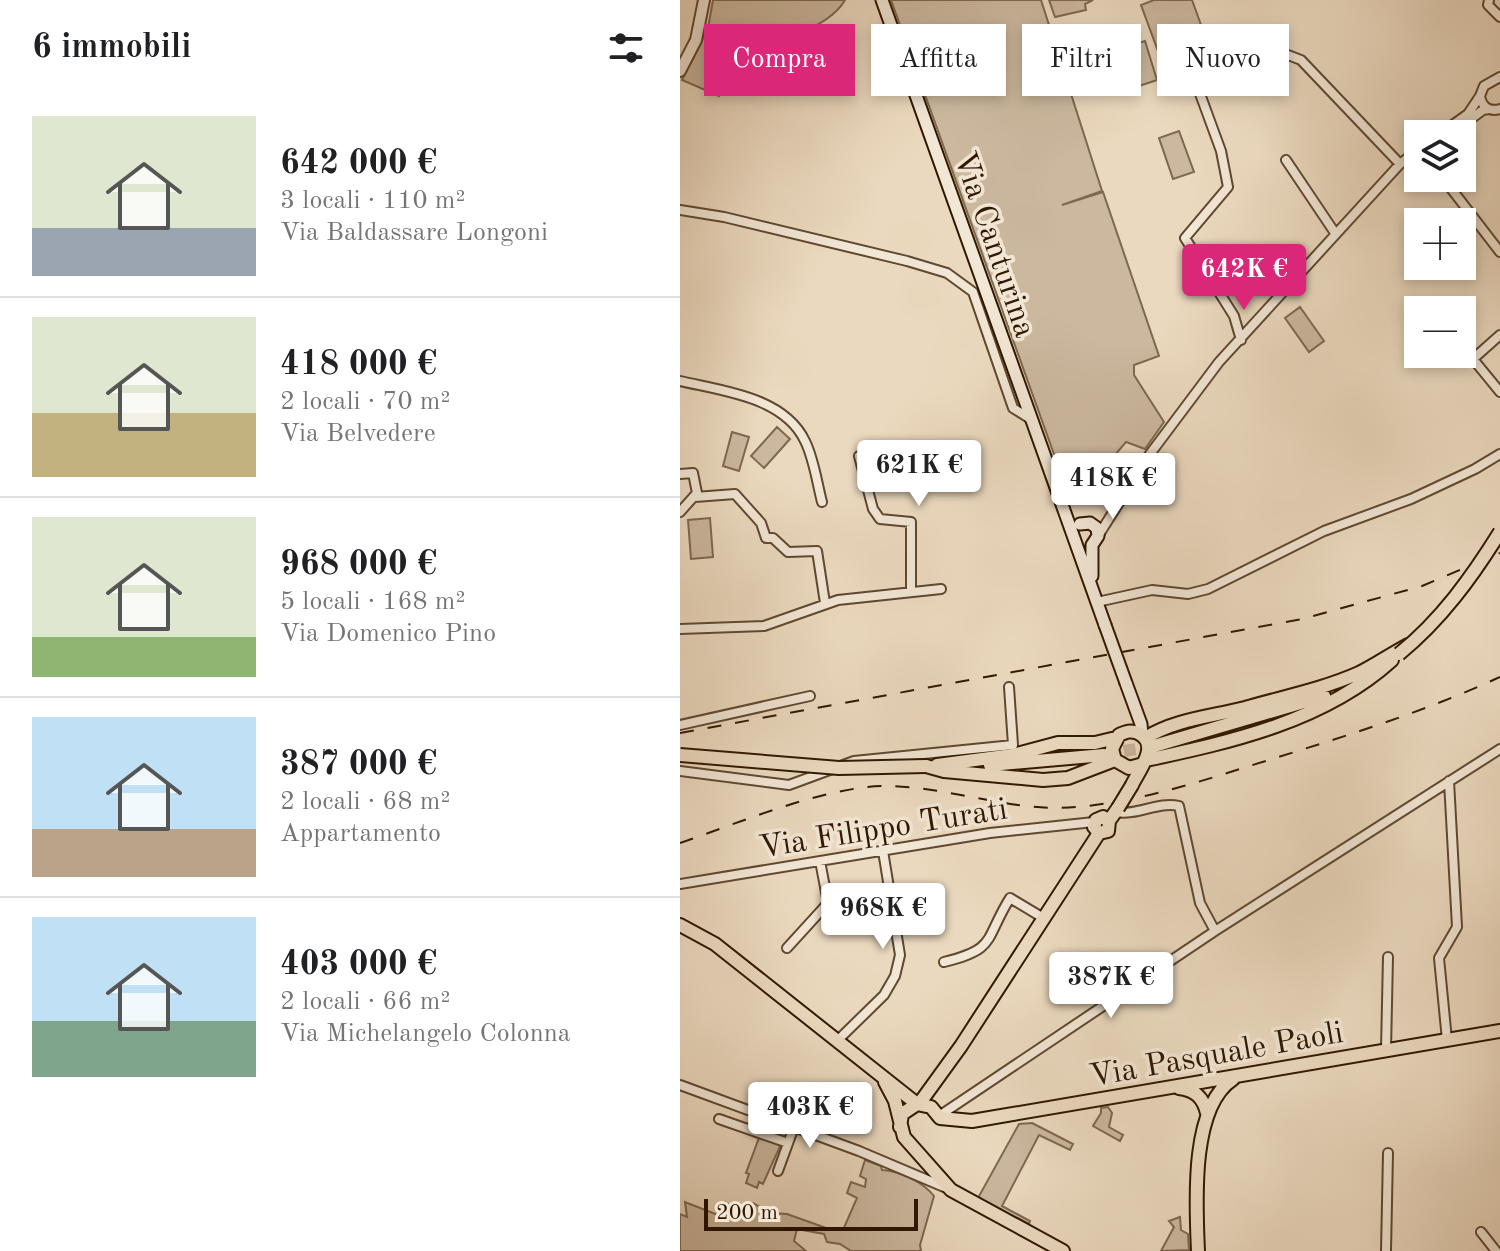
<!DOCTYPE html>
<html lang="it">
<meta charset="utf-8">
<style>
body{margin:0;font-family:"Old Standard TT",serif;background:#f6f6f6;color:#202124;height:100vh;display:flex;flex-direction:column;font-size:30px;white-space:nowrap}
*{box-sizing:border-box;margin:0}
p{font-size:26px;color:#757577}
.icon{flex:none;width:44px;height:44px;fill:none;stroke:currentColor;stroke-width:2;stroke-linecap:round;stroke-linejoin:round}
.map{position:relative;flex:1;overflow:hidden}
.side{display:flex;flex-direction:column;background:#fff;width:680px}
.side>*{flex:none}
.guide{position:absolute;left:24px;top:24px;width:676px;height:72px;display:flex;gap:16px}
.tools{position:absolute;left:724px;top:120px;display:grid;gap:16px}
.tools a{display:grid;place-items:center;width:72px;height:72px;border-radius:0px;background:#fff;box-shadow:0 4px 12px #0003;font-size:40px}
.scale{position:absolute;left:24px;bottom:20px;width:214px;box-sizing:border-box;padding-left:8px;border:4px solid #301800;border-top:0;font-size:22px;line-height:28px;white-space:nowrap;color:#301800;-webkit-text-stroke:6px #f2e6d5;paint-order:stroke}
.price{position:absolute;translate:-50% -68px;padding:0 18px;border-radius:8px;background:#fff;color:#222;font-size:26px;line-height:52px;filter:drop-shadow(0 2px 4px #0008)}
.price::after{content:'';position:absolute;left:50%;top:48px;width:24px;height:18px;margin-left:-12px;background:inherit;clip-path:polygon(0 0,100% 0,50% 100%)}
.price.on{background:#db2777;color:#fff}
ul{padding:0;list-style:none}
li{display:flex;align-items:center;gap:24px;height:200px;padding:0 32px}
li+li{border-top:2px solid #e0e0e0}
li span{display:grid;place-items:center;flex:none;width:224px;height:160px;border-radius:0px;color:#555}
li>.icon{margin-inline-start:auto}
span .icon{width:96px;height:96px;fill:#fffc;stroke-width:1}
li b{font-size:34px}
h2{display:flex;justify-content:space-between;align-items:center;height:96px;padding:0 32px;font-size:34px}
.tag{padding:0 28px;border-radius:0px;background:#fff;box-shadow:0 4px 12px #0003;font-size:28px;line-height:72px}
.tag.on{background:#db2777;color:#fff}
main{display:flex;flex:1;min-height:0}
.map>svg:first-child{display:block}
</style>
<main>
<section class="side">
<h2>6 immobili<svg class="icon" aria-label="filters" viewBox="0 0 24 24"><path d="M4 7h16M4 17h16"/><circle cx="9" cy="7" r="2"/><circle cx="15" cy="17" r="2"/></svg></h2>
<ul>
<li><span style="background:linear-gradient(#dfe7d0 70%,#9aa5b1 0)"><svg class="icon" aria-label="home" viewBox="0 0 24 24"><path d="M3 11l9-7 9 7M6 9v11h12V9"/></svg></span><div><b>642 000 €</b><p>3 locali · 110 m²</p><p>Via Baldassare Longoni</p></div></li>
<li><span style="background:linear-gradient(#dfe7d0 60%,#c2b280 0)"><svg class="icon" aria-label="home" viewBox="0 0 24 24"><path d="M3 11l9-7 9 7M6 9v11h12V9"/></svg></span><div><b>418 000 €</b><p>2 locali · 70 m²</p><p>Via Belvedere</p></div></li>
<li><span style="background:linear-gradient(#dfe7d0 75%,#8fb573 0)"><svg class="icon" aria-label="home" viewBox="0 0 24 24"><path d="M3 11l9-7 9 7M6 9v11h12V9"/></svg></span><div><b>968 000 €</b><p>5 locali · 168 m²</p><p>Via Domenico Pino</p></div></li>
<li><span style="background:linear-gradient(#bfe0f5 70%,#b9a48a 0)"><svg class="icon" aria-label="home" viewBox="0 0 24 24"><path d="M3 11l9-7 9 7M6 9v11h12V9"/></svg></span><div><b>387 000 €</b><p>2 locali · 68 m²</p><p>Appartamento</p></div></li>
<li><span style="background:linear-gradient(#bfe0f5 65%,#7fa58c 0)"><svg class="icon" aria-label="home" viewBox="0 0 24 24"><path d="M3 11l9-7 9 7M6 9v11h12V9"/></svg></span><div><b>403 000 €</b><p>2 locali · 66 m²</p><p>Via Michelangelo Colonna</p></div></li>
</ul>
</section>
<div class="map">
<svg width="820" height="1251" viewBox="0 0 820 1251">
<rect width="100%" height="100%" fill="#ebd9bf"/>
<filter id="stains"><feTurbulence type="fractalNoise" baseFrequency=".0025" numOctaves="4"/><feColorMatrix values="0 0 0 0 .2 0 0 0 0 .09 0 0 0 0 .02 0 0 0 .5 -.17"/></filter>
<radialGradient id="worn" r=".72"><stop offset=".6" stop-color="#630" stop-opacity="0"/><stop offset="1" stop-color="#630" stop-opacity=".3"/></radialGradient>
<path fill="#cbb89f" stroke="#7e6850" stroke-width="2" d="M 33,0 L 165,0 C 152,23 119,32 97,46 C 72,61 56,73 39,96 L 2,80 L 28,28 Z
M 211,0 L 361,0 L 422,191 L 382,205 L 423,192 L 479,356 L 454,365 L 454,375 L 484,422 L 465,449 L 446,442 L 405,490 L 389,496 Z
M 369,0 L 413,0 L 405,4 L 406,10 L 375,17 Z
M 474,0 L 512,0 L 538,72 L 492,89 L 461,5 Z
M 465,41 L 477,80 L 459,86 L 446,47 Z
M 445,49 L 457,86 L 440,92 L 428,54 Z
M 499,131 L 514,172 L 493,179 L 479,138 Z
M 620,307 L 644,341 L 629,352 L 605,318 Z
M 97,427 L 110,439 L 84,468 L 71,456 Z
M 52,432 L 69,437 L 59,471 L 43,466 Z
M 30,518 L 33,557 L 11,559 L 8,520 Z
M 428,1107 L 432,1113 L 429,1127 L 443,1135 L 440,1141 L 413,1126 L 421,1113 L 421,1108 Z
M 352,1123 L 393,1144 L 390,1150 L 359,1135 L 322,1206 L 350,1221 L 349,1224 L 298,1198 L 339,1124 Z
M 80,1135 L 101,1144 L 83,1184 L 79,1182 L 77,1188 L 66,1183 L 69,1174 L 66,1173 Z
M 185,1160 L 201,1166 L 202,1170 C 220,1171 243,1182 254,1196 L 240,1245 L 241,1251 L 171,1251 L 160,1244 L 147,1242 L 144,1234 L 117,1229 L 114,1241 L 126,1251 L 0,1251 L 0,1214 L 7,1217 L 5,1202 L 38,1215 L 45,1202 L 56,1210 L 73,1203 L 90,1213 L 107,1214 L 149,1229 L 163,1230 L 177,1198 L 167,1193 L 171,1182 L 185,1187 L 186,1179 L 180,1176 Z
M 500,1217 L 501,1230 L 508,1234 L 509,1250 L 481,1251 L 494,1227 L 489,1221 Z"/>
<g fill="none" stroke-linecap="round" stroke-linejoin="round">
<path stroke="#c6b299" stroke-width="12" stroke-dasharray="12 6" stroke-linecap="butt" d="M 426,754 L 474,746"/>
<g stroke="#5f4830" stroke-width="12">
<path id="minor" d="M 809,0 L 808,5 L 820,17
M 820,77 L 804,86 L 800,96 C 802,107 809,112 820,109
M 780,127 L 803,110 L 809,109
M 760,134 L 788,114 L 800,96
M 606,160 L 655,233
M 763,178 L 820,252
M 0,210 L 44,217 L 227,261 L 267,273 L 293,292 L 333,408 L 349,418
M 820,335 L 793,359 L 820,392
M 561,340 L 554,316 L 505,238 L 548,187 L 541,151 L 519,91 L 522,86 L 608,55 L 621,60 L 720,164
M 0,381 C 43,391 104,397 125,441 C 134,459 137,483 142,502
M 179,456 L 193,509 L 200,519 L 231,522 L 231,591
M 0,474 L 13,473 L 17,493 L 0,512
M 15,497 L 55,494 L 81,523 L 86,538 L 93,538 L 108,552 L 137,551 L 145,603
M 418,536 L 470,454 L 539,362 L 720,164 L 738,150
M 417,602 L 472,590 L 508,594 L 528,589 L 644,531 L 731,499 L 795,469 L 820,454
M 0,629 L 84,626 L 158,600 L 261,589
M 0,725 L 130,696
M 0,771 L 109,785 L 174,761 L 333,745 L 329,687
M 436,812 C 457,816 478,801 499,806 L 520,903 L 535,931
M 0,884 L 310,833 L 414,822
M 107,948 L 148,903 L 140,861
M 264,962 C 317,949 304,940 330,898 L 365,919
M 158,1040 L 204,995 L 215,976 L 220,955 L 203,851
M 767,1040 L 759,958 L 777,927 L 769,781
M 706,1050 L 708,957
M 0,1085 L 179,1151 L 264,1187
M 259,1116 L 535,931 L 820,749
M 39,1119 L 108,1143
M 98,1171 L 114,1127
M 801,1232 L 816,1251
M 706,1251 L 708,1153"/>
</g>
<g stroke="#5f4830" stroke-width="14">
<path id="tertiary" d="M 0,71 L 16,40 L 24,0"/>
</g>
<g stroke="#301800" stroke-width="15">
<path id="secondary" d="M 202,0 L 425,625
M 400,524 L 410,523 L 417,528 L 418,536 L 412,545
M 412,545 L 412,576
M 446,683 L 461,724 L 462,735"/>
</g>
<g stroke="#301800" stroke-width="16">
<path id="primary" d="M 465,738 C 496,719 530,717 565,708 C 603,697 643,689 679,673 C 695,665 711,654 728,645
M 474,746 L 644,696
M 466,760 C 551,742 645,721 712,660
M 257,765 L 333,755 L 378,743 L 415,743 L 436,738
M 310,765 L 424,755
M 246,766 L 264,771 L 363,780 L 388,778 L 435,760
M 452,785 C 459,770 481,744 458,733 C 450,730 446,732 439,735 L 432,749 L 435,760 L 449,768 L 463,764
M 419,833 L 428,831 L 429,821 L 438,808
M 419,833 L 414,827 L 416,820 L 423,817 L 429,821
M 0,925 L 35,944 L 237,1104
M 205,1082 L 215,1101 L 224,1137 L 271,1190 L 383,1251
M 499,1088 C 515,1090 523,1097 527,1113
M 239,1104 L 281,1046 L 419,833
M 220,1127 L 222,1114 L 237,1104 L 251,1107 L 260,1118 L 292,1121 L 820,1031
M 518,1251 C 516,1204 510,1107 553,1079"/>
</g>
<use href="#minor" stroke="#f2e6d5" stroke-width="8"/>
<use href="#tertiary" stroke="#f2e6d5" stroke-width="10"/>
<use href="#secondary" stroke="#f2e6d5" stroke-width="11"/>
<use href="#primary" stroke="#ebd9bf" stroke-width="12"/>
<path stroke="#301800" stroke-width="2" stroke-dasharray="14 14" stroke-linecap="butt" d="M 0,733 L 622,619 L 742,586 L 820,553
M 0,843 C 59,823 143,787 204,786 C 269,786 333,813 397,807 C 465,801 527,779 592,759 C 669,735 746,711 820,677"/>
<g stroke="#301800" stroke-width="15" stroke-linecap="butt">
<path id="secondary-bridge" d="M 425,625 L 446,683"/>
</g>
<g stroke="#301800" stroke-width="16" stroke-linecap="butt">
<path id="primary-bridge" d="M 719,654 C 761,620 792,577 820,532
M 0,755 L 159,768 L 246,766
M 438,808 L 452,785"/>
</g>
<use href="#secondary-bridge" stroke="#f2e6d5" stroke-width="11"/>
<use href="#primary-bridge" stroke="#ebd9bf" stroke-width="12"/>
</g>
<g text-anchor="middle" stroke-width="7" stroke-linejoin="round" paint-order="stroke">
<g font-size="32" fill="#301800" stroke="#f2e6d5">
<text transform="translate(316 244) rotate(71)" y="11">Via Canturina</text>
<text transform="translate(203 827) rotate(-9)" y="11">Via Filippo Turati</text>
<text transform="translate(536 1053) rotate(-10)" y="11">Via Pasquale Paoli</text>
</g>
</g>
<rect width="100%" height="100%" filter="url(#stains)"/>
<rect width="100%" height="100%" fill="url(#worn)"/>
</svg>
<div class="tools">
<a><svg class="icon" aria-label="layers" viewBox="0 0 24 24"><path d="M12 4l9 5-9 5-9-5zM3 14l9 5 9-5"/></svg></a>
<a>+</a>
<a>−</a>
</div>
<div class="scale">200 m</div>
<b class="price on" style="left:564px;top:312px">642K €</b>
<b class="price" style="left:239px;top:508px">621K €</b>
<b class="price" style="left:433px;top:521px">418K €</b>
<b class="price" style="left:203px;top:951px">968K €</b>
<b class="price" style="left:431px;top:1020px">387K €</b>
<b class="price" style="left:130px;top:1150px">403K €</b>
<div class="guide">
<a class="tag on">Compra</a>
<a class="tag">Affitta</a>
<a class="tag">Filtri</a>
<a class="tag">Nuovo</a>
</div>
</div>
</main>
